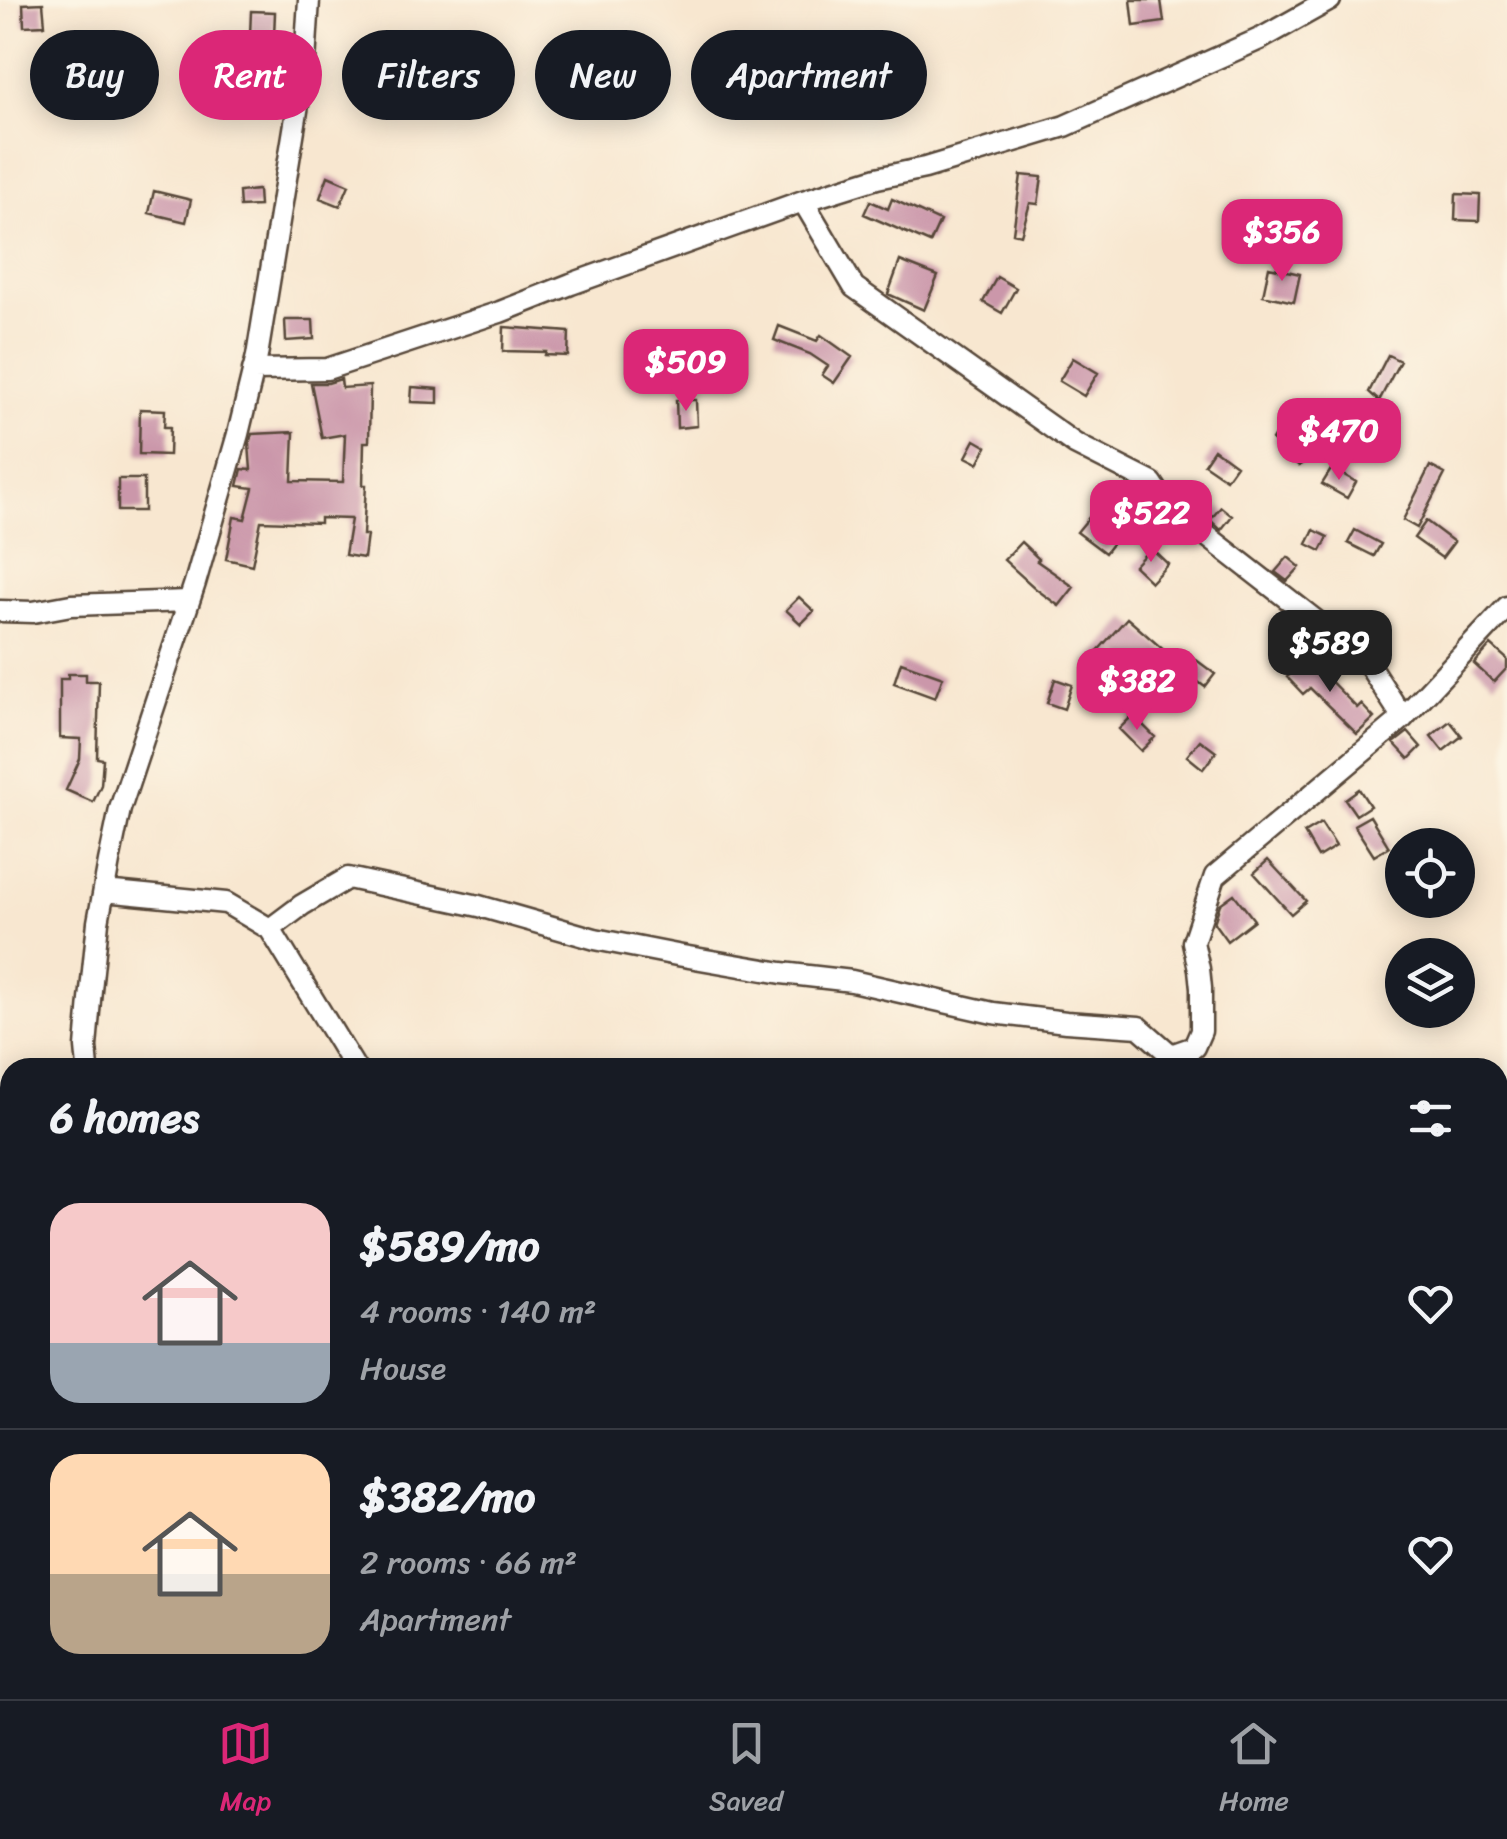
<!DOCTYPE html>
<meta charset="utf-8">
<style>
body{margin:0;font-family:Sriracha,sans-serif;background:#242831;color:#f1f3f6;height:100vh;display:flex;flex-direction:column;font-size:38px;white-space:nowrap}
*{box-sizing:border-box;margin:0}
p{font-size:32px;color:#9ea1a6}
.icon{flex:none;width:55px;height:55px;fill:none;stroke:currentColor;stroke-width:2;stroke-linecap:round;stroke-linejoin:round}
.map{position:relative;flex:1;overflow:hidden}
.sheet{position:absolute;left:0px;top:1058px;width:1508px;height:642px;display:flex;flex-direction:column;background:#171b24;border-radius:30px 30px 0 0;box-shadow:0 5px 25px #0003}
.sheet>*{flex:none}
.top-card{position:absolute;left:30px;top:30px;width:1000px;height:90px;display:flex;gap:20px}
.fabs{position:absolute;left:1385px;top:828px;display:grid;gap:20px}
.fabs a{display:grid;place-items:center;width:90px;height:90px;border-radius:50%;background:#171b24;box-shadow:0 5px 25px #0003;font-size:50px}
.price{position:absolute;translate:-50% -85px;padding:0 22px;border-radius:20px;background:#db2777;color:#fff;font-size:32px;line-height:65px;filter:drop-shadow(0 2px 5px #0008)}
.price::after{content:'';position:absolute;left:50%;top:60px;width:30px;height:22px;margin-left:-15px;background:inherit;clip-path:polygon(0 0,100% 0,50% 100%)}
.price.selected{background:#222;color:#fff}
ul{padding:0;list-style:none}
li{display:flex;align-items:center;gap:30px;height:250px;padding:0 50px}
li+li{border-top:2px solid #363941}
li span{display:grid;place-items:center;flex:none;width:280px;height:200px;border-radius:30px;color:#555}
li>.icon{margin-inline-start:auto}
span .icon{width:120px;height:120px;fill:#fffc;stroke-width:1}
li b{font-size:42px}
h2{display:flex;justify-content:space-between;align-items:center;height:120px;padding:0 50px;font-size:42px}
.pill{padding:0 35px;border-radius:45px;background:#171b24;box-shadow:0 5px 25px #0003;font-size:35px;line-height:90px}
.pill.selected{background:#db2777;color:#fff}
.menu{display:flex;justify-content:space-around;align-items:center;height:140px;border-top:2px solid #363941;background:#171b24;font-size:28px;color:#9ea1a6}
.menu a{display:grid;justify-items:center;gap:5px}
.menu .selected{color:#db2777}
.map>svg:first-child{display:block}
</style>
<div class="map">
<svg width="1507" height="1699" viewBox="0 0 1507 1699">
<rect width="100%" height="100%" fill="#fcf5e5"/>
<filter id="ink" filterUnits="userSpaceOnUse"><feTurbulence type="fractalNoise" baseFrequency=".01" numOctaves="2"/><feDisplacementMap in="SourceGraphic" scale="20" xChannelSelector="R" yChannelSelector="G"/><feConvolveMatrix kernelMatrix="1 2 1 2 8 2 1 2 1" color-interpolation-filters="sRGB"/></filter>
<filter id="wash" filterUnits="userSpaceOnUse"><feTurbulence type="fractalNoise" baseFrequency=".0048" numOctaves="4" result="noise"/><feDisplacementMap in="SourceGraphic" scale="40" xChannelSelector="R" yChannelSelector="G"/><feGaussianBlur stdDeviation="2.25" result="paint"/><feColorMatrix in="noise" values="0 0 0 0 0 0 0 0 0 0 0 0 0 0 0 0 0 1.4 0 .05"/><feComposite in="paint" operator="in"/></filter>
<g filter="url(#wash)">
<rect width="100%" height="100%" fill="#f8e7d0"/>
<g id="blocks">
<path fill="#cb97aa" d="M 1131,0 L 1161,0 L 1164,22 L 1134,26 Z
M 43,3 L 45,25 L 24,26 L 23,4 Z
M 251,11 L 275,12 L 274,36 L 250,35 Z
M 73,34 L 74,55 L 51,56 L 51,35 Z
M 1021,175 L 1042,177 L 1038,204 L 1030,203 L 1021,235 L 1013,233 Z
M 328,176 L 349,185 L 340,206 L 320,198 Z
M 258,190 L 259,206 L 240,207 L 239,192 Z
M 154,191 L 191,200 L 186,222 L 149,213 Z
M 1456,194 L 1480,195 L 1479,221 L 1455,220 Z
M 892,199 L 940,221 L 930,243 L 864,214 L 870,201 L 888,209 Z
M 900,261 L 938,276 L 924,310 L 888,294 Z
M 1269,267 L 1300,274 L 1294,302 L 1263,295 Z
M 997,277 L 1016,288 L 1002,313 L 983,302 Z
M 285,320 L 313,320 L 314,339 L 286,341 Z
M 779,326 L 817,341 L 821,335 L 852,357 L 834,383 L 822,375 L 828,366 L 810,354 L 774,340 Z
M 504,327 L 569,332 L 568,356 L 545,355 L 546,352 L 503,351 Z
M 1388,355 L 1400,361 L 1379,401 L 1369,392 Z
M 1073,358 L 1098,373 L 1084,396 L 1059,381 Z
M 341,379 L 342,388 L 370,386 L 369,442 L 364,442 L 363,485 L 366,485 L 363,535 L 367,535 L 364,558 L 345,555 L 351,519 L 320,518 L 320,523 L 261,521 L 252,565 L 226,559 L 234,517 L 245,519 L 253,488 L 238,486 L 242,469 L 251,470 L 249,444 L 252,434 L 294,432 L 292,481 L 343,482 L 345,434 L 322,438 L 311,383 L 328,383 Z
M 412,387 L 438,389 L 438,403 L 411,402 Z
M 676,400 L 696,400 L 697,426 L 677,428 Z
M 140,409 L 165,410 L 164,427 L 170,427 L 169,455 L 139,454 Z
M 1281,425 L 1295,434 L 1297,431 L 1313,447 L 1313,453 L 1299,466 L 1272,440 Z
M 975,440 L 987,447 L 978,463 L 966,457 Z
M 1214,449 L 1236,465 L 1226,479 L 1204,464 Z
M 1430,466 L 1445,474 L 1417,528 L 1403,520 Z
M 1332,468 L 1356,482 L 1347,498 L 1322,484 Z
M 118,479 L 144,479 L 144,511 L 118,511 Z
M 1221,507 L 1232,516 L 1221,530 L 1210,520 Z
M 1096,509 L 1123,530 L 1105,553 L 1077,532 Z
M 1426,521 L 1454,542 L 1442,558 L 1414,538 Z
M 1314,530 L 1328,537 L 1321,551 L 1307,544 Z
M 1355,530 L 1381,544 L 1374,556 L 1348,543 Z
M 1021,542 L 1039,559 L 1037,561 L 1074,587 L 1059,606 L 1036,589 L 1004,560 Z
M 1151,548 L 1168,564 L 1151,582 L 1134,566 Z
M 1288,557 L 1300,567 L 1287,581 L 1275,572 Z
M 799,597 L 814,611 L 801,624 L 786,610 Z
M 1127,618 L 1182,666 L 1191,656 L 1215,674 L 1205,687 L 1197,681 L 1189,700 L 1157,685 L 1119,652 L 1099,675 L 1086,664 Z
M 1491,645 L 1507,659 L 1507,668 L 1494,682 L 1474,664 Z
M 1308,658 L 1357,708 L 1361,704 L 1374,718 L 1357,734 L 1310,688 L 1303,694 L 1287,677 Z
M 901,662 L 943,677 L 935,698 L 894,683 Z
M 68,674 L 86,674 L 86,681 L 99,681 L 97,758 L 103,759 L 101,785 L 93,802 L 66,790 L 80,759 L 81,739 L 60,738 L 60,679 L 68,679 Z
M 1055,679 L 1072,685 L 1064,709 L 1047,703 Z
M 1133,715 L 1155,737 L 1141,751 L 1119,729 Z
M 1450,721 L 1462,736 L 1443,751 L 1431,736 Z
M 1408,732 L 1421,747 L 1409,759 L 1394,743 Z
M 1200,740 L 1216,752 L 1203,769 L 1187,756 Z
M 1359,789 L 1370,806 L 1356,815 L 1345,799 Z
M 1370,816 L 1389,847 L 1374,856 L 1354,825 Z
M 1321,823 L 1336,846 L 1318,857 L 1304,833 Z
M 1268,860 L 1306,901 L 1291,914 L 1254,873 Z
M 1234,894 L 1254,920 L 1227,941 L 1214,923 L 1220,904 Z"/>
</g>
</g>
<g filter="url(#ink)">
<use href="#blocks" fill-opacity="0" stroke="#574639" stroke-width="2.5"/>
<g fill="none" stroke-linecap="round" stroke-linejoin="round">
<g stroke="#574639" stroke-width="25">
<path id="minor" d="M 803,201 L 854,287 L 1075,444 L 1152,483 L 1166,504 L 1365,659 L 1403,718
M 253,370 L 327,369 L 500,312 L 571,284 L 803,201 L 877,178 L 925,168 L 1065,126 L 1262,38 L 1330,0
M 0,611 L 33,612 L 71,605 L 189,601
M 104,891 L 226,903 L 270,929 L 302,905 L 348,878 L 479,906 L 595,939 L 677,955 L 782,973 L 852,981 L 993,1013 L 1066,1022 L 1139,1027 L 1171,1055 L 1194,1047 L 1201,1031 L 1201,988 L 1199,969 L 1193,942 L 1215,876 L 1403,718 L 1507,607
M 270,929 L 355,1068
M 88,1068 L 86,1047 L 90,1000 L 98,922 L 109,862 L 120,809 L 195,583 L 238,434 L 257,356 L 305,62 L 309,0
M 0,1107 L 10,1105
M 0,1467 L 10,1462
M 318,1690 L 322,1699"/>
</g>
<use href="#minor" stroke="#fff" stroke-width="20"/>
</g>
</g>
</svg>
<div class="fabs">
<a><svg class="icon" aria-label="locate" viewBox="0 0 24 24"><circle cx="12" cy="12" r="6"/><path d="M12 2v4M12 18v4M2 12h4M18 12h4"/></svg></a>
<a><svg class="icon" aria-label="layers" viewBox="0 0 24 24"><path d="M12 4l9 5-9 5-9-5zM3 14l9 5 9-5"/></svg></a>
</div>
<b class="price" style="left:1282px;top:284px">$356</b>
<b class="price" style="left:686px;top:414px">$509</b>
<b class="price" style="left:1339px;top:483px">$470</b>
<b class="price" style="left:1151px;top:565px">$522</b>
<b class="price selected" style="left:1330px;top:695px">$589</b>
<b class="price" style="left:1137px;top:733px">$382</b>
<div class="top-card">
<a class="pill">Buy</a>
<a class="pill selected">Rent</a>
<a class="pill">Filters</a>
<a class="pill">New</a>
<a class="pill">Apartment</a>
</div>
<section class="sheet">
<h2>6 homes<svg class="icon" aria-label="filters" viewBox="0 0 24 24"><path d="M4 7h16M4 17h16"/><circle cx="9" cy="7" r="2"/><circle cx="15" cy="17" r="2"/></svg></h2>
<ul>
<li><span style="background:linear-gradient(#f6c9c9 70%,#9aa5b1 0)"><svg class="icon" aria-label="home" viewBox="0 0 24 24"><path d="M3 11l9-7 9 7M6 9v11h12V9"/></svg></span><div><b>$589/mo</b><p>4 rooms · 140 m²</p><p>House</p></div><svg class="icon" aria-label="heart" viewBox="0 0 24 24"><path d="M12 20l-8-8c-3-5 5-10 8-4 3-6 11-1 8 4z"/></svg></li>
<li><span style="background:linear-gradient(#ffd9b3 60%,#b9a48a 0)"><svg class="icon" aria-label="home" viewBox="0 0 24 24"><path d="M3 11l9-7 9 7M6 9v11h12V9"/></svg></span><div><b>$382/mo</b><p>2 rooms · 66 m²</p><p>Apartment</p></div><svg class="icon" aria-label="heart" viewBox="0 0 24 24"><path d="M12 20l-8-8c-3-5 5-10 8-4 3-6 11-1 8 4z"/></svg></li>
</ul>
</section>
</div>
<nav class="menu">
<a class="selected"><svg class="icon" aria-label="map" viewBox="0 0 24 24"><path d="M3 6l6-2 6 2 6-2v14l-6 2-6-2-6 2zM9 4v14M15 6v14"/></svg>Map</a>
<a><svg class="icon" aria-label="saved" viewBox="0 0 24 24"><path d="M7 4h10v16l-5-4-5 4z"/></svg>Saved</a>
<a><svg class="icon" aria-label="home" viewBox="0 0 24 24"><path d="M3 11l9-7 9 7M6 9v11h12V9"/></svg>Home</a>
</nav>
